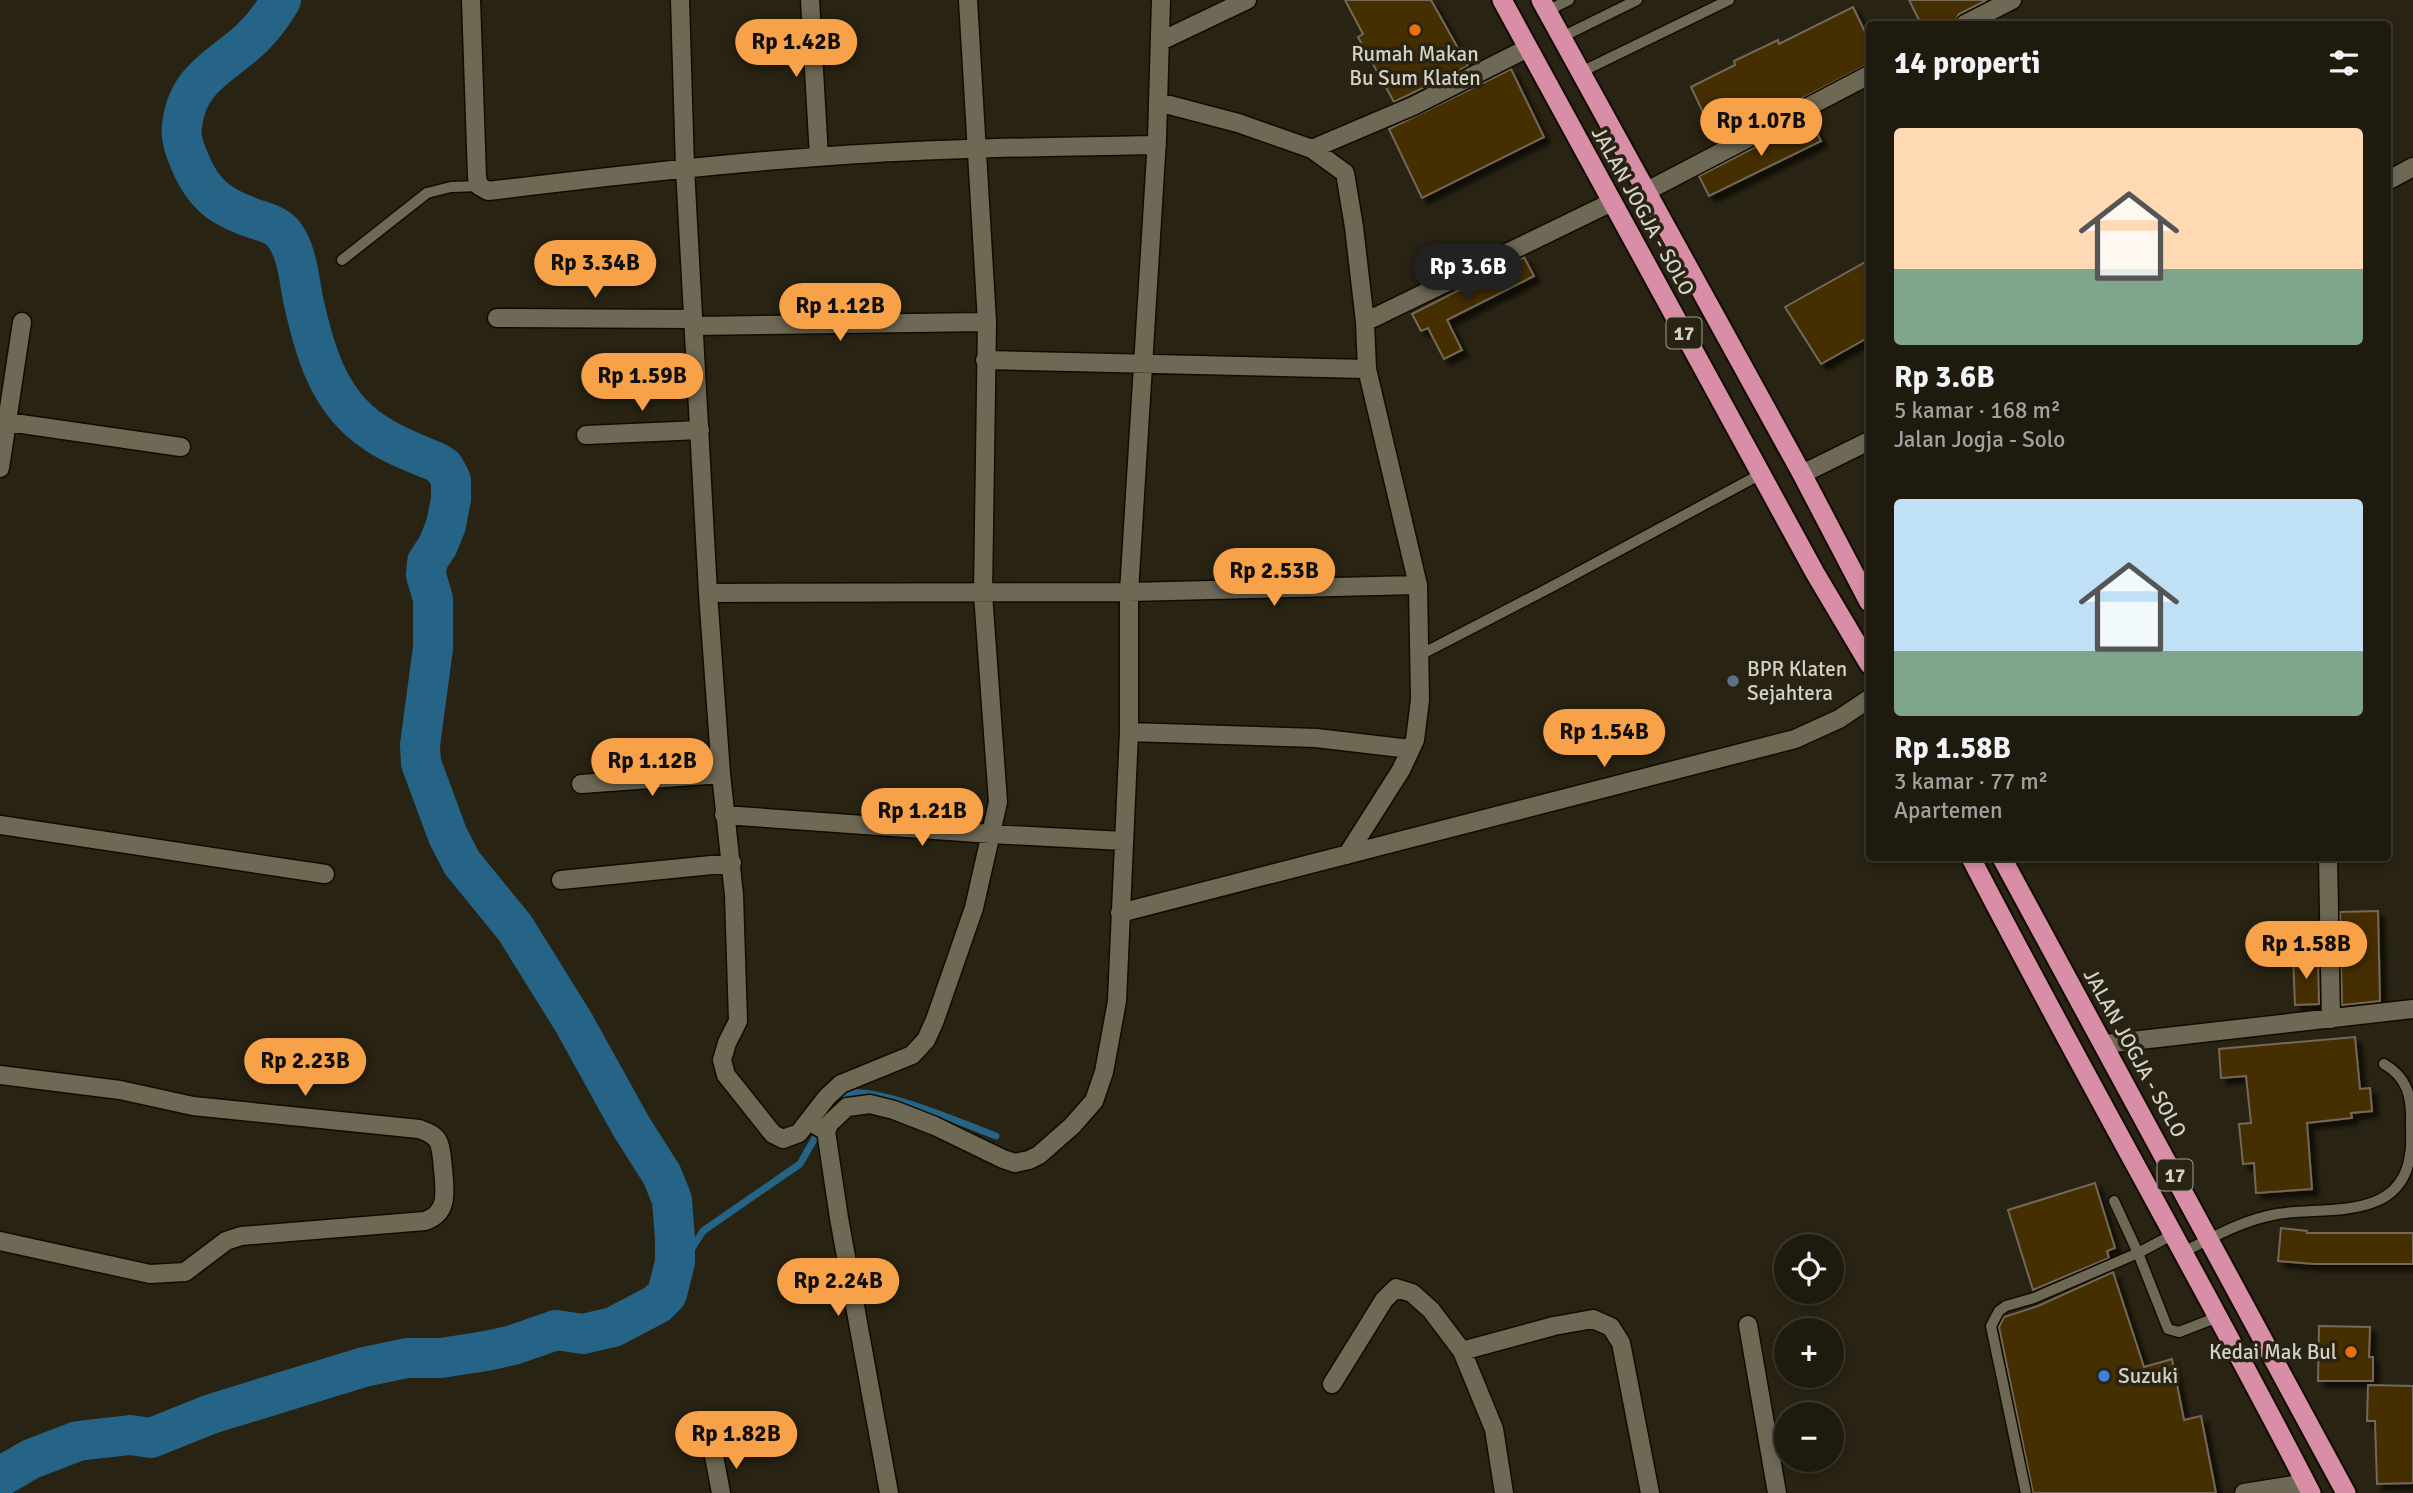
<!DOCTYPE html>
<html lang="id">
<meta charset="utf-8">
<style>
body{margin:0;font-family:Signika,sans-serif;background:#262317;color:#f1f3f6;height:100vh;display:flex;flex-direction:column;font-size:26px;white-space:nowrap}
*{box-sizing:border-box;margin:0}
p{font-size:23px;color:#a1a19e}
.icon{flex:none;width:38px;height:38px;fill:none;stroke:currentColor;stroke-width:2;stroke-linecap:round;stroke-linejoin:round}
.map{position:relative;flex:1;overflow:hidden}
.drawer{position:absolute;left:1866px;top:21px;width:525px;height:840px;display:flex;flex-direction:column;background:#1e1a0e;border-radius:7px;box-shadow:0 4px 10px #0003,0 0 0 2px #3c382e}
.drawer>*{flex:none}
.tools{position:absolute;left:1774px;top:1234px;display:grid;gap:14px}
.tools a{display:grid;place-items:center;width:70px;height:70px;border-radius:50%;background:#1e1a0e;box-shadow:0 4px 10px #0003,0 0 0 2px #3c382e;font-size:35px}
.price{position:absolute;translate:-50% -60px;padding:0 16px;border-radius:24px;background:#f7a149;color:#111;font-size:23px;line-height:46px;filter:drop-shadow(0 2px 4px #0008)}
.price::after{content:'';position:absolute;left:50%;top:42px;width:21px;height:16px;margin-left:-10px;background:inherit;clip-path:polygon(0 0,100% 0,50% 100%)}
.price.selected{background:#222;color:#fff}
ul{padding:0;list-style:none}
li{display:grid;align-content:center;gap:14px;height:371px;padding:0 28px}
li span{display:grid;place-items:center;height:217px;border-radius:7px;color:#555}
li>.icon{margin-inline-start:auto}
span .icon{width:126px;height:126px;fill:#fffc;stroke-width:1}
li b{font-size:30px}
h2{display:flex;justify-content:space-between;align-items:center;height:84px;padding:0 28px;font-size:30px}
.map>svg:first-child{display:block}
</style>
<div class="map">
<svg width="2413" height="1493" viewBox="0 0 2413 1493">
<defs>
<filter id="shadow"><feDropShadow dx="6" dy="6" stdDeviation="2" flood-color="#0009"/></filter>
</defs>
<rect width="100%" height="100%" fill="#282312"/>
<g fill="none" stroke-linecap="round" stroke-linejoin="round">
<path stroke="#266487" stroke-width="7" d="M 826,1119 C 831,1109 839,1095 851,1093 C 883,1089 964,1124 996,1136
M 672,1280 L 703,1231 L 800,1164 L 820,1129"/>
<path stroke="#266487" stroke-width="40" d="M 0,1477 L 31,1459 L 78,1441 L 130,1435 L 151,1438 L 211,1414 L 364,1367 L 407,1358 L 441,1358 L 486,1351 L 513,1345 L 556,1330 L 583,1334 L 613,1327 L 657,1304 L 667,1294 L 675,1262 L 675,1239 L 672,1200 L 662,1175 L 631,1126 L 574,1023 L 515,928 L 462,863 L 448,836 L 421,763 L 420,745 L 433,648 L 433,599 L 426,575 L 427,562 L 438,545 L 446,525 L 451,499 L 451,480 L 444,467 L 436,462 C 415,453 392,445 374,432 C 328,402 314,349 303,299 C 299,278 297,250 283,233 C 276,225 265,222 255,219 C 221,207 204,196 190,162 C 185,151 180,138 182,126 C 187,78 221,67 252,38 C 264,26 273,14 281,0"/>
</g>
<path fill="#452e04" stroke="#746857" stroke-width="2" filter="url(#shadow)" d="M 1345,0 L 1431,0 L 1468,66 L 1394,102 L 1358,37 L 1363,34 Z
M 1909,0 L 1987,0 L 1959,14 L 1954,24 L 1921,24 Z
M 1853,7 L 1869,40 L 1869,64 L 1717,142 L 1691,87 L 1735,65 L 1734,61 L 1778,40 L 1779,44 Z
M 1511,69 L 1544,137 L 1422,198 L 1389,129 Z
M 1810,119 L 1821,141 L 1709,196 L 1699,176 Z
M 1524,257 L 1534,276 L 1447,320 L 1462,350 L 1444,359 L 1428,328 L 1421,331 L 1412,314 Z
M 1869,260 L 1869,337 L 1821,364 L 1785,307 Z
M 2378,911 L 2380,1001 L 2342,1005 L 2340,912 Z
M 2293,957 L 2318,957 L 2319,1004 L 2295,1005 Z
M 2355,1037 L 2360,1089 L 2370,1088 L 2372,1111 L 2351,1113 L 2352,1118 L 2307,1123 L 2312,1189 L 2256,1193 L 2254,1163 L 2243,1164 L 2239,1124 L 2251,1123 L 2246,1076 L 2221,1078 L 2219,1049 Z
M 2095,1183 L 2115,1248 L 2107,1251 L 2109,1258 L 2033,1290 L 2008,1210 Z
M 2281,1228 L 2307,1231 L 2307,1233 L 2413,1233 L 2413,1264 L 2315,1264 L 2278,1261 Z
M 2113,1272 L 2144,1367 L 2172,1359 L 2184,1420 L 2201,1416 L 2216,1493 L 2033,1493 L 1999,1327 L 2004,1317 L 2038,1306 Z
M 2319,1326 L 2370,1327 L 2369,1357 L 2373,1357 L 2373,1381 L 2318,1381 Z
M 2368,1385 L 2413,1386 L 2413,1483 L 2377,1484 L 2375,1421 L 2367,1421 Z"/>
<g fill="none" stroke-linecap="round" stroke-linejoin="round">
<g stroke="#110c01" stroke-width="13">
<path id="service" d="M 1547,11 L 1569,0
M 1562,37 L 1637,0
M 1581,72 L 1729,0
M 342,260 L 427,193 L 451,187 L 479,186
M 1420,655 L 1553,586 L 1761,474
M 2174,1234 L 2138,1253 L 2168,1329 L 2179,1332 L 2218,1317
M 2183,1252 C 2214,1237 2243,1220 2277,1214 C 2325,1206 2401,1222 2410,1155 C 2412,1145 2411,1133 2411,1123 C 2412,1097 2407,1077 2384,1064
M 2026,1493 L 1991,1326 L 1999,1311 L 2006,1306 L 2034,1298 L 2138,1253 L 2114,1201"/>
</g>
<g stroke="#110c01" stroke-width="21">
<path id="minor" d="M 471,0 L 477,177 L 479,186 L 488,191 C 597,178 706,165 816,157 C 929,148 1043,147 1157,145
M 680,0 L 685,168 L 708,593 L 721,774 L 734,895 L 738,1021 L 727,1043 L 722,1060 L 726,1075 L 773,1134 L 783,1139 L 799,1133 L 827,1097 L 841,1084 L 912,1055 L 926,1040 L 935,1020 L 974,908 L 998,802 L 983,594 L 987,322 L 968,0
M 810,0 L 819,157
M 1965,24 L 2012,0
M 1161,41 L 1247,0
M 1158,102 L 1238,123 L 1312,149 L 1345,173 L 1354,227 L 1365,322 L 1367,369 L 1418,585 L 1420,700 L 1415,740 L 1401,770 L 1347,855
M 1312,149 L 1413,106 L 1528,48
M 2387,181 L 2413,167
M 1647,191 L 1869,75
M 497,318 L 693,319
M 1365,322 L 1612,202
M 693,326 L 987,322
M 985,360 L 1367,369
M 0,421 L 181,447
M 586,435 L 700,430
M 0,468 L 22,322
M 1802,474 L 1869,441
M 708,593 L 1129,592 L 1418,585
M 1129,732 L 1316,738 L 1410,749
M 581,784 L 721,774
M 724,815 L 991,834 L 1123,841
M 0,825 L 325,874
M 2328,858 L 2331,1019
M 561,880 L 732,863
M 1120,913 L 1795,739 L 1839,719 L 1869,699
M 2105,1044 L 2413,1009
M 0,1075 L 120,1090 L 193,1106 L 419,1129 C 427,1132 434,1134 438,1141 C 442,1149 442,1160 443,1169 C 445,1191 449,1213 425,1221 L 241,1236 L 226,1241 L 185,1272 L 150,1274 L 0,1241
M 817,1126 L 826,1131 L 839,1218 L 889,1493
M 826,1131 L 830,1123 L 847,1107 L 870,1104 L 894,1110 L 935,1126 L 1003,1159 L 1015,1163 L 1029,1160 L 1039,1155 L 1072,1126 L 1094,1101 L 1104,1072 L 1117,1001 L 1129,732 L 1129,592 L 1157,139 L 1161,0
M 1748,1325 L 1777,1493
M 1462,1351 L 1554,1326 L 1593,1319 L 1611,1327 L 1621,1343 L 1650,1493
M 1332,1384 L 1384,1300 L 1396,1288 L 1412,1293 L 1431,1310 L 1462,1351 L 1494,1429 L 1504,1493
M 714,1456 L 721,1493
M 2244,1493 L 2306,1483"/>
</g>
<g stroke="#110c01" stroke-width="23">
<path id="trunk" d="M 1502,0 L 1815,573 L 1869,664
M 1541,0 L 1802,474 L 1869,602
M 1971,858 C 2081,1071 2201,1279 2311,1493
M 2002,858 L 2346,1493"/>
</g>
<use href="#service" stroke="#6e6955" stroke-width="10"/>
<use href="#minor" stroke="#6e6955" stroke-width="18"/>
<use href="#trunk" stroke="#d88ea6" stroke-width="19"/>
</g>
<g fill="#e8710a" stroke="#282312" stroke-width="2.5">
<circle cx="1415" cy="30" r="7"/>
<circle cx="2351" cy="1352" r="7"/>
</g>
<circle fill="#5c6f8a" stroke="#282312" stroke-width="2.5" cx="1733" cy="681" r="7"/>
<circle fill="#3f7fe0" stroke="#282312" stroke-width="2.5" cx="2104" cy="1376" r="7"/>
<g text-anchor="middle" stroke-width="7" stroke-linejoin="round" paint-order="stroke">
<g fill="#282312" stroke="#a09d91" stroke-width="2">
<rect x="1666.5" y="317.5" width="35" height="31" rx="5"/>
<rect x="2157.5" y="1159.5" width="35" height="31" rx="5"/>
</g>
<g font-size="19" font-weight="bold" fill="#d4d1c7">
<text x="1684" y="340">17</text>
<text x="2175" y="1182">17</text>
</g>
<g font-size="21" fill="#d4d1c7" stroke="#282312" text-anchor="start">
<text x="1415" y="61" text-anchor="middle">Rumah Makan<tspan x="1415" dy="24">Bu Sum Klaten</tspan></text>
<text x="1747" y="676">BPR Klaten<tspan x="1747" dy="24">Sejahtera</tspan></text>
<text x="2337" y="1359" text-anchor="end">Kedai Mak Bul</text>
<text x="2118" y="1383">Suzuki</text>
</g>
<g font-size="21" fill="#d4d1c7" stroke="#282312">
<text transform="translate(1643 211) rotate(61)" y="7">JALAN JOGJA - SOLO</text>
<text transform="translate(2135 1053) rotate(61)" y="7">JALAN JOGJA - SOLO</text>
</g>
</g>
</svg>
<div class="tools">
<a><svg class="icon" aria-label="locate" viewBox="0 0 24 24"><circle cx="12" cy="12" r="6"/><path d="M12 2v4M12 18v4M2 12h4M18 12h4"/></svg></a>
<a>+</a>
<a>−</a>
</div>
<b class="price" style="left:796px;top:79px">Rp 1.42B</b>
<b class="price" style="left:1761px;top:158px">Rp 1.07B</b>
<b class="price" style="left:595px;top:300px">Rp 3.34B</b>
<b class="price selected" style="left:1468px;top:304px">Rp 3.6B</b>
<b class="price" style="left:840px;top:343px">Rp 1.12B</b>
<b class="price" style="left:642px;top:413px">Rp 1.59B</b>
<b class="price" style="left:1274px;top:608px">Rp 2.53B</b>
<b class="price" style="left:1604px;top:769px">Rp 1.54B</b>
<b class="price" style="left:652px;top:798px">Rp 1.12B</b>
<b class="price" style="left:922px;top:848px">Rp 1.21B</b>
<b class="price" style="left:2306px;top:981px">Rp 1.58B</b>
<b class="price" style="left:305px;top:1098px">Rp 2.23B</b>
<b class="price" style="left:838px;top:1318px">Rp 2.24B</b>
<b class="price" style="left:736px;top:1471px">Rp 1.82B</b>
<section class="drawer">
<h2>14 properti<svg class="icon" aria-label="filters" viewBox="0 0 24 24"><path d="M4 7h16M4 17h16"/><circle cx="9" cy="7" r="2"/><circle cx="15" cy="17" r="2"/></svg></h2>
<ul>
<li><span style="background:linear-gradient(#ffd9b3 65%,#7fa58c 0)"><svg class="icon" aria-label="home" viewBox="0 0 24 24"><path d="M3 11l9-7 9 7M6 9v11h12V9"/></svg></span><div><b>Rp 3.6B</b><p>5 kamar · 168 m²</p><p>Jalan Jogja - Solo</p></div></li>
<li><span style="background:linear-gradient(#bfe0f5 70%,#7fa58c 0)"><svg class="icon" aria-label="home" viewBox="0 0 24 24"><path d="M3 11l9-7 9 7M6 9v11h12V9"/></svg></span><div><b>Rp 1.58B</b><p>3 kamar · 77 m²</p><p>Apartemen</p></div></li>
</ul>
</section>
</div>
